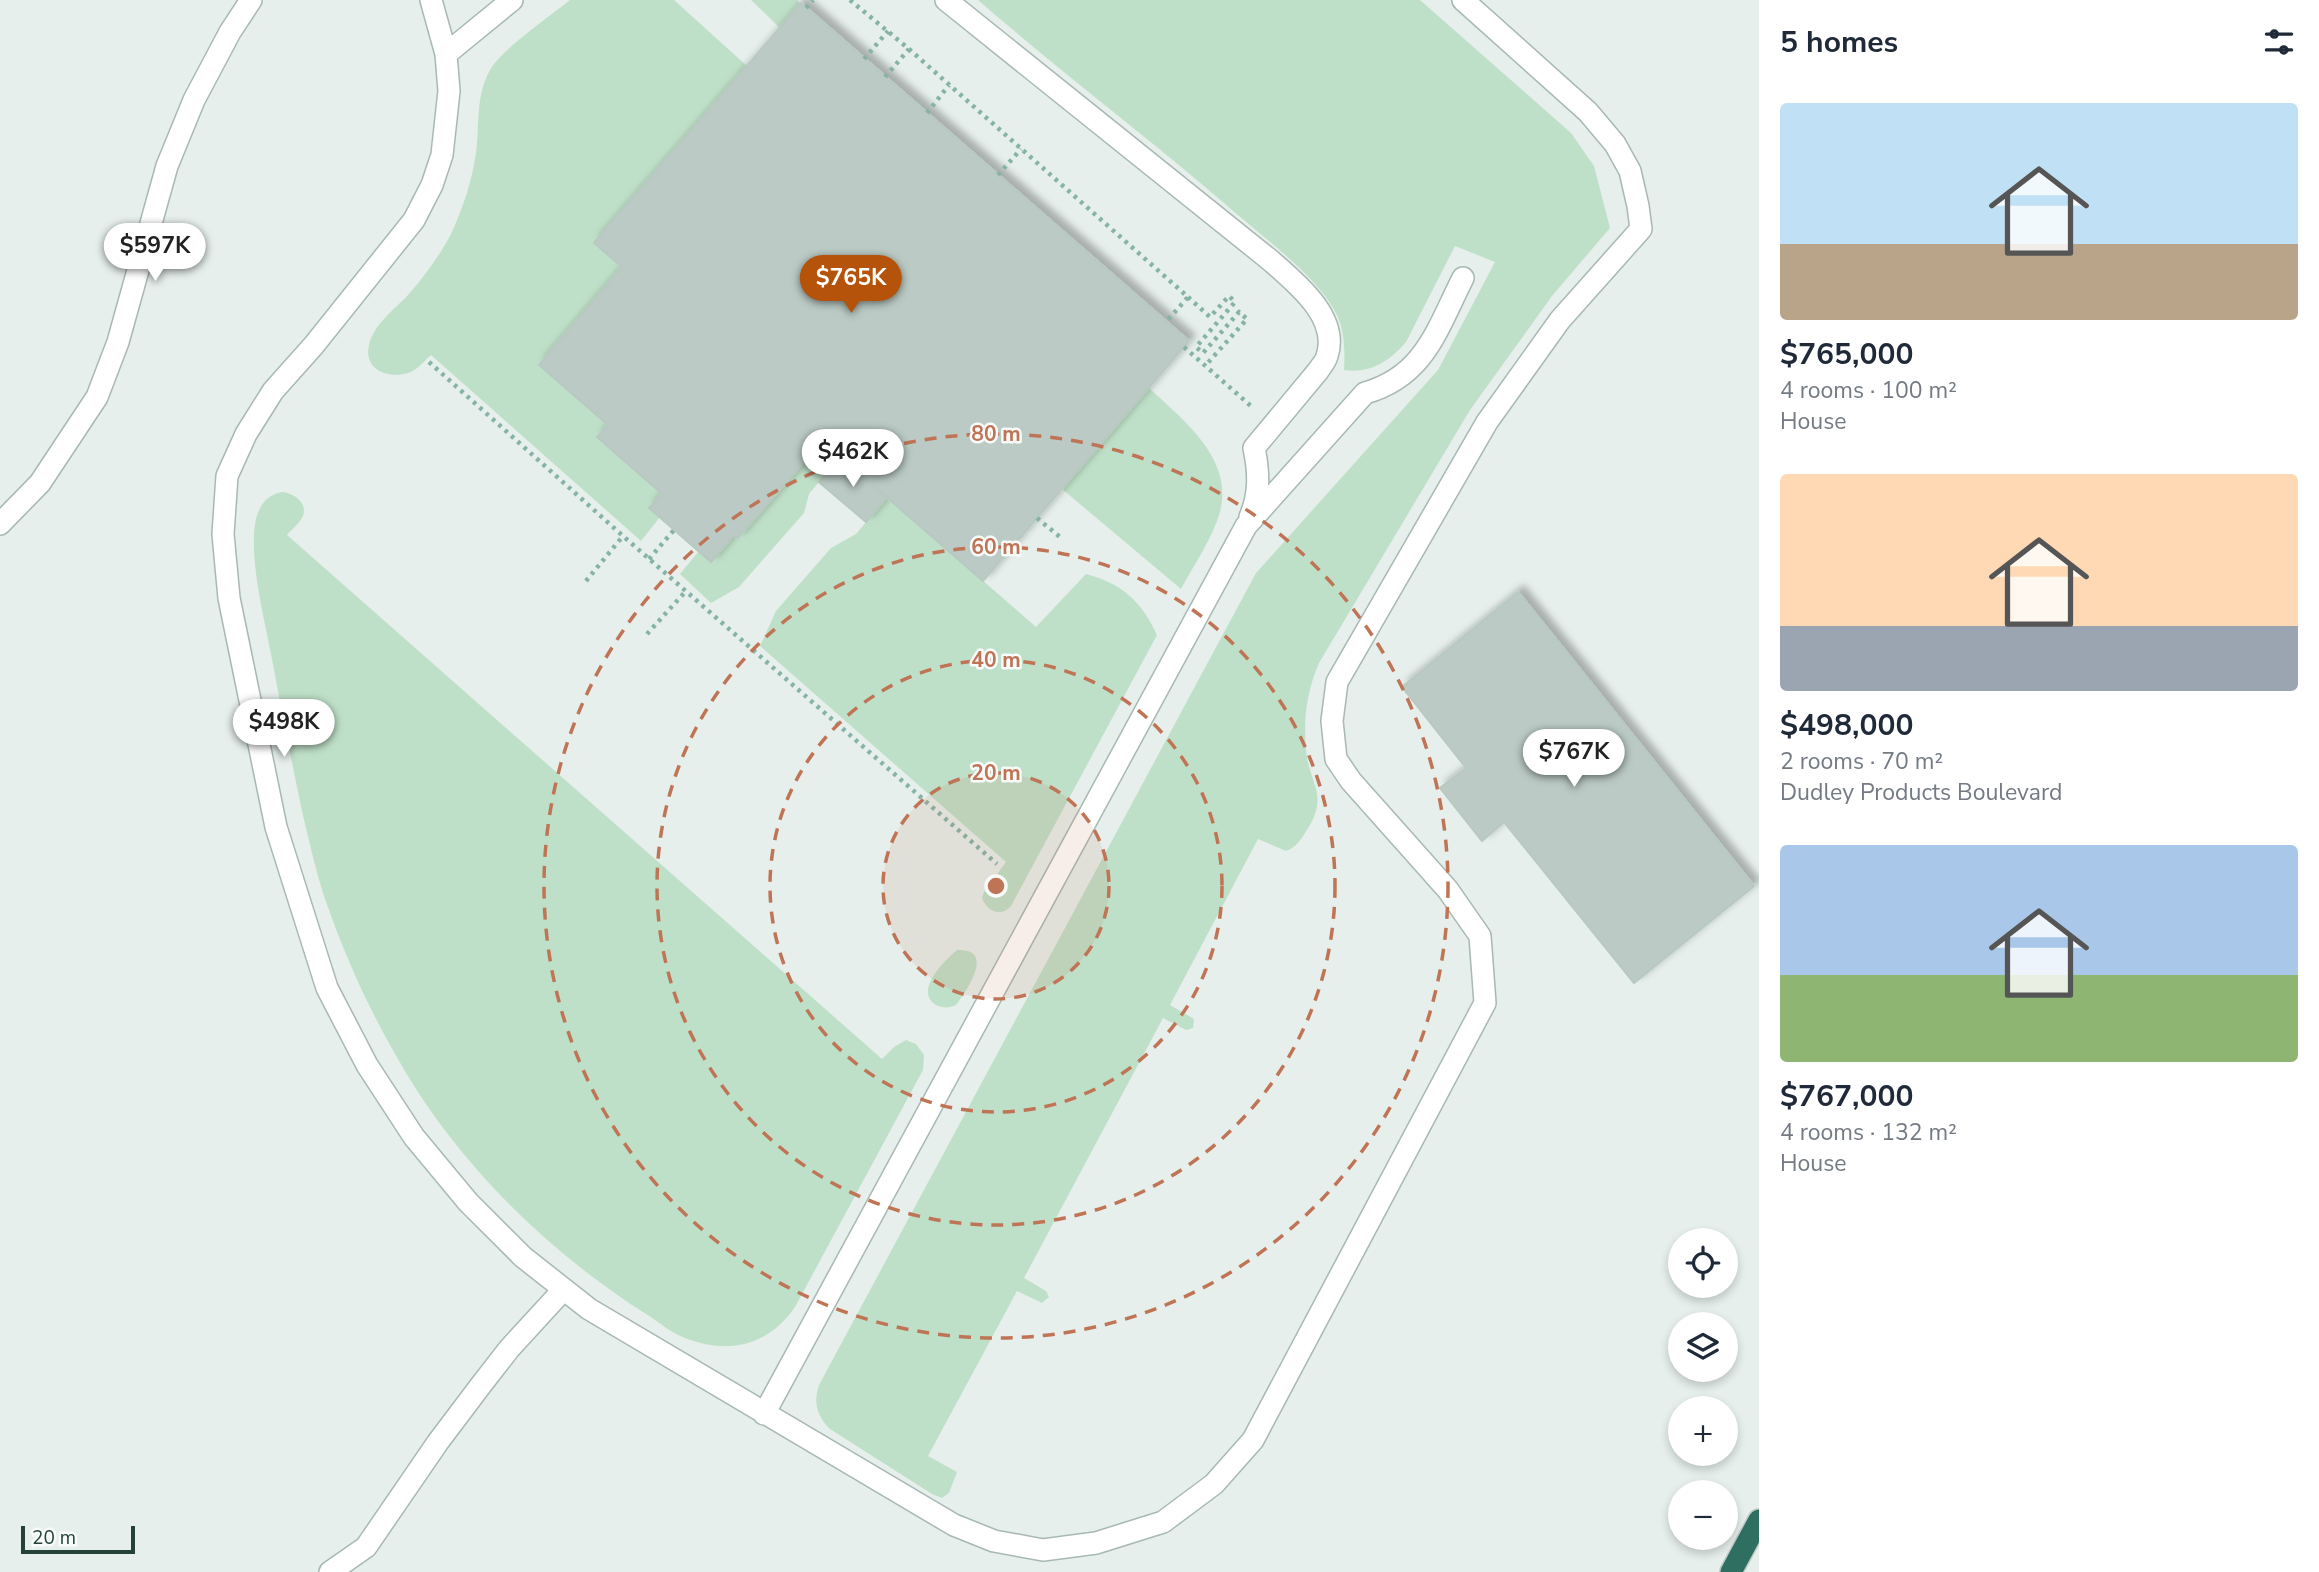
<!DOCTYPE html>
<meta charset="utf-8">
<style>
body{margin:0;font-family:"Nunito Sans",sans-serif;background:#f6f6f7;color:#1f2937;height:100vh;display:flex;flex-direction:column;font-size:26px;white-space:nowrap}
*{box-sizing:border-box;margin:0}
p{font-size:23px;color:#747a83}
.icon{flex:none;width:38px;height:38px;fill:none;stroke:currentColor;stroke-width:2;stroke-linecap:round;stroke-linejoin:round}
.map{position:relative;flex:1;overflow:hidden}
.panel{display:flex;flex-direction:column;background:#fff;width:560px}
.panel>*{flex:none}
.tools{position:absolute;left:1668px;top:1228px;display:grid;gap:14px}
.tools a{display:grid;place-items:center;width:70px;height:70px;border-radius:50%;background:#fff;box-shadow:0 4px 10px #0003;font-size:35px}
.scale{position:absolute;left:21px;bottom:18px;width:114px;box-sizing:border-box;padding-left:7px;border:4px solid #24423a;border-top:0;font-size:19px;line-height:24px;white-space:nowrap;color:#24423a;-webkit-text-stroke:5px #f7fbf9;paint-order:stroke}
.price{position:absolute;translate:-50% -60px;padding:0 16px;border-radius:24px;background:#fff;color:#222;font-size:23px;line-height:46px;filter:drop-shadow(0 2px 4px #0008)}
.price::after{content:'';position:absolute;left:50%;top:42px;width:21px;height:16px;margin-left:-10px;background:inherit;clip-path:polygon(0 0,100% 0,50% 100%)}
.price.selected{background:#b45309;color:#fff}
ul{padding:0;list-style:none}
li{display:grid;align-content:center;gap:14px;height:371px;padding:0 21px}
li span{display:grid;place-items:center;height:217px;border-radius:7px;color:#555}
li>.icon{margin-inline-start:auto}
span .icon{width:126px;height:126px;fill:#fffc;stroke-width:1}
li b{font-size:30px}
h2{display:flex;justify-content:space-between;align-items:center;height:84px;padding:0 21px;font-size:30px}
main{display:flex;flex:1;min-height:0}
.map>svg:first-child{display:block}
</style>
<main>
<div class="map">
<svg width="1759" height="1572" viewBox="0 0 1759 1572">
<defs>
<filter id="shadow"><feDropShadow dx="6" dy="-6" stdDeviation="3.5" flood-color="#0004"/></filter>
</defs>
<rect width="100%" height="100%" fill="#e6efeb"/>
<path fill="#bfe0c8" d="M 570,0 L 674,0 L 747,66 L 595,242 L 622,267 L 539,364 L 608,425 L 597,437 L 662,494 L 650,508 L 660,517 L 641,541 L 431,355 C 424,361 419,368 411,372 C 390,380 363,371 369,345 C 373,325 395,309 408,295 C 424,277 440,255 451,234 C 463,208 472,181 476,153 C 480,124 475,97 490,70 C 504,47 548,18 570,0 Z
M 751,0 L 797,0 L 800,3 L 780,28 Z
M 978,0 L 1420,0 L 1571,133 L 1594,166 L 1610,228 L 1552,296 L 1470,410 L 1319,663 C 1307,691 1303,719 1306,749 C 1309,786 1331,794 1305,833 C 1299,842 1296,847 1286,851 L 1258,839 L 1170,1005 L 1194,1019 L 1193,1028 L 1186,1030 L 1163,1018 L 1024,1278 L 1046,1291 L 1049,1297 L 1042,1303 L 1017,1291 L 928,1456 L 957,1472 L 949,1493 L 942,1498 L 932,1494 L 830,1429 C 817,1416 813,1403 819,1385 L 1256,573 L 1438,370 L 1495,262 L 1455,246 L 1406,342 C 1390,361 1370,374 1344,370 C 1345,348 1345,327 1333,308 C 1313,274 1268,241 1238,215 C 1153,141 1063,74 978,0 Z
M 1149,388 C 1183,420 1234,458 1220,512 C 1213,537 1194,565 1181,589 L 1062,489 Z
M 822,441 L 840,456 L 809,494 L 804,513 L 739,587 L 711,603 L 680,574 L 699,551 L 711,561 L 734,535 L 739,538 Z
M 282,492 C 293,493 308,502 303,516 C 300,523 291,530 287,535 L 882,1059 L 894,1047 L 906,1040 L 916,1044 L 924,1055 L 923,1070 L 795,1307 C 768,1346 729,1355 685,1338 C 671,1333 659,1322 646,1314 C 556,1257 474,1179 416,1089 C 380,1032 351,972 329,910 C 317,878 310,844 302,811 C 291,759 281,707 271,654 C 264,617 248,555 256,519 C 260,504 267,495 282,492 Z
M 887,497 L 1036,627 L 1086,574 C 1123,584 1141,601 1157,635 L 1011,906 C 1001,918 987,911 982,898 L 984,892 L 1006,862 L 760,646 L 776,611 L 831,548 L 856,534 Z
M 957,950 C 996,948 967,990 956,1005 C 942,1012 923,1003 929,985 C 933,973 947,958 957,950 Z"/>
<path fill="#bbcac4" stroke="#b8c9c2" stroke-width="2" filter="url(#shadow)" d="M 801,3 L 1189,341 L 983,581 L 822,441 L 738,538 L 734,535 L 711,562 L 649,508 L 662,494 L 597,437 L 608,425 L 539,365 L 622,267 L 594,243 Z
M 840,456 L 887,497 L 866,522 L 819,482 Z
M 1518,592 L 1754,886 L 1634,983 L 1504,822 L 1482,841 L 1440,788 L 1466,768 L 1402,687 Z"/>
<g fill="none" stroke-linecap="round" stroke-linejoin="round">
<g stroke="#a8b8b2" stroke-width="24">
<path id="minor" d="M 431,0 L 446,54 L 449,91 L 442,155 L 432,185 L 414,220 L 314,345 L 273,391 L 246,434 L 227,476 L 223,534 L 229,598 L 276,827 L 327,988 L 367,1065 L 414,1137 L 468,1202 L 523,1257 L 589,1309 L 954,1525 L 994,1541 L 1043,1550 L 1096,1543 L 1163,1522 L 1214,1484 L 1253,1440 L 1485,1003 L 1480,936 L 1448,890 L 1351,781 L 1336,759 L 1332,721 L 1337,682 L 1487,422 L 1560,320 L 1641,229 L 1638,206 L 1630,171 L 1615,144 L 1588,112 L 1463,0
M 946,0 L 1270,260 C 1295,282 1340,317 1327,356 C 1326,361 1321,366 1318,371 L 1254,448 C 1259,472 1260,494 1250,517
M 446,54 L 512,0
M 0,524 L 40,483 L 97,397 L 118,342 L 167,166 L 194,100 L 230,32 L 251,0
M 764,1414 L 1246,526 L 1365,393 C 1425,376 1437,329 1463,278
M 330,1572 L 366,1547 L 438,1442 L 481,1385 L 509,1349 L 564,1289"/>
</g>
<g stroke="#c2cac8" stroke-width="24">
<path id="highway" d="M 1731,1572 L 1759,1520"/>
</g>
<path stroke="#86b3a5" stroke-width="4.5" stroke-dasharray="3.5 5" stroke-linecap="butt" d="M 850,0 L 909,49 L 1188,297 L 1167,321
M 806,8 L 813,0
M 864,59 L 888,31
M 885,77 L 909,49
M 927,113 L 949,85
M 998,175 L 1021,149
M 1188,297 L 1210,317 L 1229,296 L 1235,302 L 1196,347 L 1203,353 L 1239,312 L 1247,319 L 1205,366
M 1184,347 L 1252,407
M 429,362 L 623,536 L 997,864
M 1037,518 L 1060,537
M 649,559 L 674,530
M 586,581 L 623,536
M 647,634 L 686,591"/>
<use href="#minor" stroke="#fff" stroke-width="21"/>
<use href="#highway" stroke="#2f6f62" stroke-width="21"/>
</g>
<circle cx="996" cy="886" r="113" fill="#c07456" fill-opacity=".12"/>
<g fill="none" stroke="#c07456" stroke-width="3.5" stroke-dasharray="12 9">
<circle cx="996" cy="886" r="113"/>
<circle cx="996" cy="886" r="226"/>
<circle cx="996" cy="886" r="339"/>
<circle cx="996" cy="886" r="452"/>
</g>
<circle cx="996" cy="886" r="10" fill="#c07456" stroke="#f7fbf9" stroke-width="3.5"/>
<g font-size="21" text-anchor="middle" font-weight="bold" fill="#c07456" stroke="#f7fbf9" stroke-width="5" stroke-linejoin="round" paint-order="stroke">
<text x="996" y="441">80 m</text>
<text x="996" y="554">60 m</text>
<text x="996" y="667">40 m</text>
<text x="996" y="780">20 m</text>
</g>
</svg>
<div class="tools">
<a><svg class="icon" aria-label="locate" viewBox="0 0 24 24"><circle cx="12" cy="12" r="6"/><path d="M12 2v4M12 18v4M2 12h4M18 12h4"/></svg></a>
<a><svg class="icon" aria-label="layers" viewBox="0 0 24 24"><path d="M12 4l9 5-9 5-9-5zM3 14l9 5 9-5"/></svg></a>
<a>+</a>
<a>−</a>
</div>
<div class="scale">20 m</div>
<b class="price" style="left:155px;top:283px">$597K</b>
<b class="price selected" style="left:851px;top:315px">$765K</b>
<b class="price" style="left:853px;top:489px">$462K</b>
<b class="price" style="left:284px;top:759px">$498K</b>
<b class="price" style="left:1574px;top:789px">$767K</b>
</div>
<section class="panel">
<h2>5 homes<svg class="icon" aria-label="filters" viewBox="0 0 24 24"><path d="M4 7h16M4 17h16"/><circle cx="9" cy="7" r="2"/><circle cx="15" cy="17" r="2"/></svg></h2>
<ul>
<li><span style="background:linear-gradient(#bfe0f5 65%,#b9a48a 0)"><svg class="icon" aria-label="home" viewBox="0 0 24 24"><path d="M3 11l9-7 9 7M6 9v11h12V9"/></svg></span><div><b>$765,000</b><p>4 rooms · 100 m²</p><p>House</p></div></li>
<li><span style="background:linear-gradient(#ffd9b3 70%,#9aa5b1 0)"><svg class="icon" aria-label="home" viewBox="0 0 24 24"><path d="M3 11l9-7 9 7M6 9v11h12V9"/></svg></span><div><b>$498,000</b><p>2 rooms · 70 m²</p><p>Dudley Products Boulevard</p></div></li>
<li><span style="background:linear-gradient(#a9c7e8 60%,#8fb573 0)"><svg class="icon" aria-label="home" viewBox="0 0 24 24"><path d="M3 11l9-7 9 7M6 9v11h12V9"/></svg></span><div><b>$767,000</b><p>4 rooms · 132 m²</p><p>House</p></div></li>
</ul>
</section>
</main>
